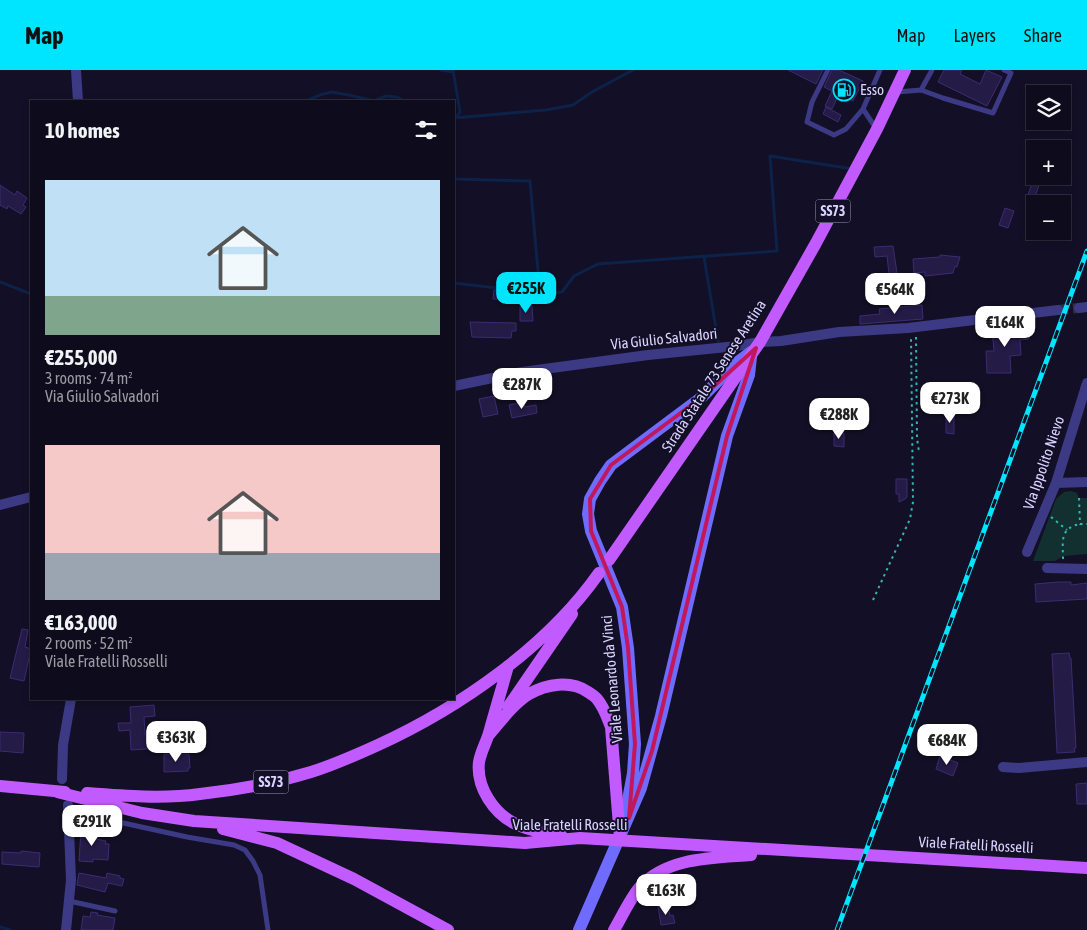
<!DOCTYPE html>
<meta charset="utf-8">
<style>
body{margin:0;font-family:"Asap Condensed",sans-serif;background:#171425;color:#f1f3f6;height:100vh;display:flex;flex-direction:column;font-size:19px;white-space:nowrap}
*{box-sizing:border-box;margin:0}
p{font-size:16px;color:#9b9ba3}
.icon{flex:none;width:28px;height:28px;fill:none;stroke:currentColor;stroke-width:2;stroke-linecap:round;stroke-linejoin:round}
.map{position:relative;flex:1;overflow:hidden}
.sheet{position:absolute;left:30px;top:30px;width:425px;height:600px;display:flex;flex-direction:column;background:#0e0b1c;border-radius:0px;box-shadow:0 2px 8px #0003,0 0 0 1px #2e2b3b}
.sheet>*{flex:none}
.controls{position:absolute;left:1026px;top:15px;display:grid;gap:10px}
.controls a{display:grid;place-items:center;width:45px;height:45px;border-radius:0px;background:#0e0b1c;box-shadow:0 2px 8px #0003,0 0 0 1px #2e2b3b;font-size:25px}
.price{position:absolute;translate:-50% -42px;padding:0 11px;border-radius:10px;background:#fff;color:#222;font-size:16px;line-height:32px;filter:drop-shadow(0 1px 2px #0008)}
.price::after{content:'';position:absolute;left:50%;top:30px;width:15px;height:11px;margin-left:-8px;background:inherit;clip-path:polygon(0 0,100% 0,50% 100%)}
.price.on{background:#00e5ff;color:#111}
ul{padding:0;list-style:none}
li{display:grid;align-content:center;gap:10px;height:265px;padding:0 15px}
li span{display:grid;place-items:center;height:155px;border-radius:0px;color:#555}
li>.icon{margin-inline-start:auto}
span .icon{width:90px;height:90px;fill:#fffc;stroke-width:1}
li b{font-size:21px}
h2{display:flex;justify-content:space-between;align-items:center;height:60px;padding:0 15px;font-size:21px}
header{display:flex;align-items:center;gap:30px;box-sizing:border-box;height:70px;padding:0 25px;background:#00e5ff;color:#111}
header strong{font-size:24px}
nav{display:flex;gap:28px;margin-inline-start:auto;font-size:18px}
.map>svg:first-child{display:block}
</style>
<header>
<strong>Map</strong>
<nav><a>Map</a><a>Layers</a><a>Share</a></nav>
</header>
<div class="map">
<svg width="1087" height="860" viewBox="0 0 1087 860">
<rect width="100%" height="100%" fill="#130f26"/>
<path fill="#12302f" d="M 1071,421 L 1077,423 L 1079,428 L 1087,428 L 1087,484 L 1064,486 L 1055,491 L 1033,491 L 1056,429 L 1064,422 Z"/>
<g fill="none" stroke-linecap="round" stroke-linejoin="round">
<path stroke="#0c2248" stroke-width="3" d="M 441,0 L 453,2
M 453,0 L 460,42 L 456,48
M 306,31 L 320,25 L 331,22 L 349,25 L 374,31 L 386,26 L 397,27 L 404,31
M 454,48 L 546,40 L 573,35 L 592,22 L 633,0
M 454,109 L 530,111 L 540,223
M 704,187 L 718,271
M 0,212 L 31,224
M 454,213 L 540,223 L 562,222 L 574,206 L 598,194 L 777,181 L 770,86 L 853,99
M 0,857 L 10,860"/>
</g>
<path fill="#241b47" stroke="#3b2d73" d="M 788,0 L 823,0 L 816,14 Z
M 832,0 L 839,0 L 863,11 L 853,31 L 839,24 L 832,39 L 825,36 L 832,21 L 824,17 Z
M 944,0 L 962,0 L 960,4 L 980,14 L 986,0 L 1002,7 L 987,36 L 938,12 Z
M 826,37 L 841,45 L 838,52 L 823,44 Z
M 1035,106 L 1041,109 L 1034,130 L 1027,127 Z
M 0,115 L 15,125 L 17,121 L 27,128 L 23,135 L 26,137 L 21,144 L 8,136 L 7,139 L 0,135 Z
M 1005,138 L 1014,141 L 1008,158 L 999,155 Z
M 893,176 L 897,203 L 889,204 L 887,186 L 875,187 L 874,177 Z
M 940,185 L 960,187 L 957,197 L 955,196 L 953,203 L 925,206 L 925,202 L 914,203 L 913,189 L 940,187 Z
M 507,219 L 520,220 L 520,230 L 493,229 L 494,220 L 507,221 Z
M 922,235 L 923,249 L 860,254 L 860,246 L 880,244 L 879,239 Z
M 532,236 L 533,251 L 520,251 L 520,237 Z
M 470,252 L 516,253 L 516,261 L 512,261 L 511,268 L 472,267 Z
M 1024,256 L 1024,260 L 1029,260 L 1029,269 L 1020,270 L 1021,285 L 1010,286 L 1011,303 L 987,303 L 986,281 L 994,281 L 992,259 Z
M 494,326 L 498,344 L 483,347 L 479,329 Z
M 523,332 L 525,337 L 536,335 L 537,343 L 512,348 L 509,335 Z
M 946,344 L 954,344 L 954,364 L 946,363 Z
M 834,363 L 844,363 L 844,377 L 834,376 Z
M 896,409 L 907,409 L 907,427 L 905,429 L 899,432 L 899,424 L 896,424 Z
M 1059,512 L 1071,512 L 1071,515 L 1087,513 L 1087,529 L 1036,532 L 1035,514 Z
M 22,559 L 28,560 L 25,577 L 31,579 L 24,611 L 10,608 Z
M 1069,583 L 1070,588 L 1071,588 L 1076,678 L 1074,678 L 1075,682 L 1057,683 L 1052,584 Z
M 154,635 L 155,646 L 144,647 L 145,665 L 160,665 L 161,678 L 131,680 L 130,660 L 119,661 L 118,653 L 131,653 L 130,637 Z
M 0,662 L 24,663 L 23,683 L 0,681 Z
M 164,684 L 189,684 L 190,698 L 188,698 L 188,701 L 164,702 Z
M 940,686 L 958,693 L 953,706 L 936,699 Z
M 1087,713 L 1087,734 L 1077,734 L 1076,714 Z
M 81,760 L 97,761 L 96,769 L 106,771 L 105,774 L 109,774 L 108,790 L 93,789 L 93,792 L 79,791 Z
M 21,781 L 40,783 L 39,797 L 2,794 L 2,782 L 21,783 Z
M 79,803 L 106,808 L 107,803 L 120,806 L 120,808 L 124,809 L 122,816 L 108,813 L 105,822 L 77,815 Z
M 668,835 L 670,846 L 673,845 L 675,853 L 661,855 L 658,836 Z
M 91,842 L 98,843 L 97,845 L 115,848 L 113,860 L 81,860 L 83,846 L 90,847 Z"/>
<g fill="none" stroke-linecap="round" stroke-linejoin="round">
<path stroke="#312d47" stroke-width="10" stroke-dasharray="10 5" stroke-linecap="butt" d="M 1058,240 L 1079,238"/>
<path stroke="#2fb8b0" stroke-width="2" stroke-dasharray="2.5 4" stroke-linecap="butt" d="M 916,267 L 917,368 L 919,382
M 1079,428 L 1080,454 L 1087,454
M 1051,447 L 1067,460
M 1063,489 C 1063,473 1059,458 1080,454
M 873,530 L 910,449 L 913,432 L 911,267"/>
<path stroke="#3d3a85" stroke-width="5" d="M 828,0 L 812,32 L 807,52 L 834,65 L 846,59 L 863,39
M 921,20 L 943,28 L 993,43 L 1011,3 L 1004,0
M 897,22 L 921,20 L 932,0
M 875,57 L 863,39 L 880,0
M 69,745 L 96,747 L 187,767 L 234,775 L 245,780 L 253,791 L 260,805 L 268,860
M 69,831 L 115,841"/>
<path stroke="#3d3a85" stroke-width="10" d="M 76,0 L 78,31
M 1079,238 L 1087,237
M 454,316 L 522,302 L 648,285 L 737,276 L 760,272 L 781,271 L 839,262 L 908,258 L 1058,240
M 1056,413 L 1087,412
M 0,435 L 31,427
M 1027,482 L 1056,413 L 1087,313
M 1047,498 L 1087,499
M 1003,697 L 1019,698 L 1087,692
M 62,709 L 63,675 L 71,629
M 66,860 L 71,810 L 68,735"/>
<path stroke="#6f6bff" stroke-width="12" d="M 629,743 L 628,730 L 633,703 L 635,674 L 628,578 L 622,537 L 591,461 L 588,444 L 590,429 L 600,411 L 611,395 L 702,327 L 735,294 L 751,282
M 579,860 L 641,718 L 661,646 L 727,366 L 749,305 L 751,287"/>
<path stroke="#c25bff" stroke-width="12" d="M 609,490 L 760,272 L 816,173 L 877,59 L 905,0
M 508,596 C 502,618 495,641 489,663 C 486,673 481,681 479,692 C 476,717 494,744 516,754 C 530,761 545,763 561,765
M 508,637 L 572,544
M 488,666 C 500,652 513,634 529,624 C 547,614 570,610 588,622 C 591,624 595,626 597,629 C 604,637 607,647 611,657 L 620,768
M 0,716 L 65,722
M 57,722 L 142,743 L 194,751 L 525,773 L 580,768 L 1087,798
M 87,723 C 125,726 163,729 200,724 C 238,720 275,713 311,702 C 334,695 356,685 378,675 C 459,638 547,577 599,503
M 223,759 L 277,773 L 354,809 L 448,860
M 614,860 C 621,848 631,827 640,817 C 667,787 713,788 751,785"/>
<g stroke="#00e5ff" stroke-width="5">
<path id="rail" d="M 837,860 L 1087,181"/>
</g>
<use href="#rail" stroke="#130f26" stroke-width="3" stroke-dasharray="9" stroke-linecap="butt"/>
</g>
<path fill="none" stroke="#c2185b" stroke-width="4" stroke-linejoin="round" d="M 756,278 L 727,366 L 652,681 L 629,748 L 635,674 L 628,578 L 622,537 L 591,461 L 590,429 L 611,395 L 702,327 Z"/>
<defs>
<g id="fuel-ring" transform="scale(1.125)"><circle r="9.5" fill="#130f26" stroke="#00e5ff" stroke-width="1.5"/><path d="M-5.5-6h7V0h2V4h1.3V-2.5L3-4.5l.8-.8L6-3V5H2.5V1h-1V6h-7ZM-4.2-4.7v3.2H.2V-4.7Z" fill="#00e5ff"/></g>
</defs>
<g fill-rule="evenodd">
<use href="#fuel-ring" x="844" y="20"/>
</g>
<g text-anchor="middle" stroke-width="4" stroke-linejoin="round" paint-order="stroke">
<g fill="#130f26" stroke="#9e99be" stroke-width="1">
<rect x="815.5" y="129.5" width="35" height="23" rx="4"/>
<rect x="253.5" y="700.5" width="35" height="23" rx="4"/>
</g>
<g font-size="14" font-weight="bold" fill="#d9d4ff">
<text x="833" y="146">SS73</text>
<text x="271" y="717">SS73</text>
</g>
<g font-size="15" fill="#d9d4ff" stroke="#130f26" text-anchor="start">
<text x="860" y="25">Esso</text>
</g>
<g font-size="15" fill="#d9d4ff" stroke="#130f26">
<text transform="translate(664 269) rotate(-6)" y="5">Via Giulio Salvadori</text>
<text transform="translate(714 306) rotate(-57)" y="5">Strada Statale 73 Senese Aretina</text>
<text transform="translate(1044 393) rotate(-71)" y="5">Via Ippolito Nievo</text>
<text transform="translate(612 609) rotate(-95)" y="5">Viale Leonardo da Vinci</text>
<text x="570" y="760">Viale Fratelli Rosselli</text>
<text transform="translate(976 775) rotate(3)" y="5">Viale Fratelli Rosselli</text>
</g>
</g>
</svg>
<div class="controls">
<a><svg class="icon" aria-label="layers" viewBox="0 0 24 24"><path d="M12 4l9 5-9 5-9-5zM3 14l9 5 9-5"/></svg></a>
<a>+</a>
<a>−</a>
</div>
<b class="price on" style="left:526px;top:244px">€255K</b>
<b class="price" style="left:895px;top:245px">€564K</b>
<b class="price" style="left:1005px;top:278px">€164K</b>
<b class="price" style="left:522px;top:340px">€287K</b>
<b class="price" style="left:950px;top:354px">€273K</b>
<b class="price" style="left:839px;top:370px">€288K</b>
<b class="price" style="left:176px;top:693px">€363K</b>
<b class="price" style="left:947px;top:696px">€684K</b>
<b class="price" style="left:92px;top:777px">€291K</b>
<b class="price" style="left:666px;top:846px">€163K</b>
<section class="sheet">
<h2>10 homes<svg class="icon" aria-label="filters" viewBox="0 0 24 24"><path d="M4 7h16M4 17h16"/><circle cx="9" cy="7" r="2"/><circle cx="15" cy="17" r="2"/></svg></h2>
<ul>
<li><span style="background:linear-gradient(#bfe0f5 75%,#7fa58c 0)"><svg class="icon" aria-label="home" viewBox="0 0 24 24"><path d="M3 11l9-7 9 7M6 9v11h12V9"/></svg></span><div><b>€255,000</b><p>3 rooms · 74 m²</p><p>Via Giulio Salvadori</p></div></li>
<li><span style="background:linear-gradient(#f6c9c9 70%,#9aa5b1 0)"><svg class="icon" aria-label="home" viewBox="0 0 24 24"><path d="M3 11l9-7 9 7M6 9v11h12V9"/></svg></span><div><b>€163,000</b><p>2 rooms · 52 m²</p><p>Viale Fratelli Rosselli</p></div></li>
</ul>
</section>
</div>
